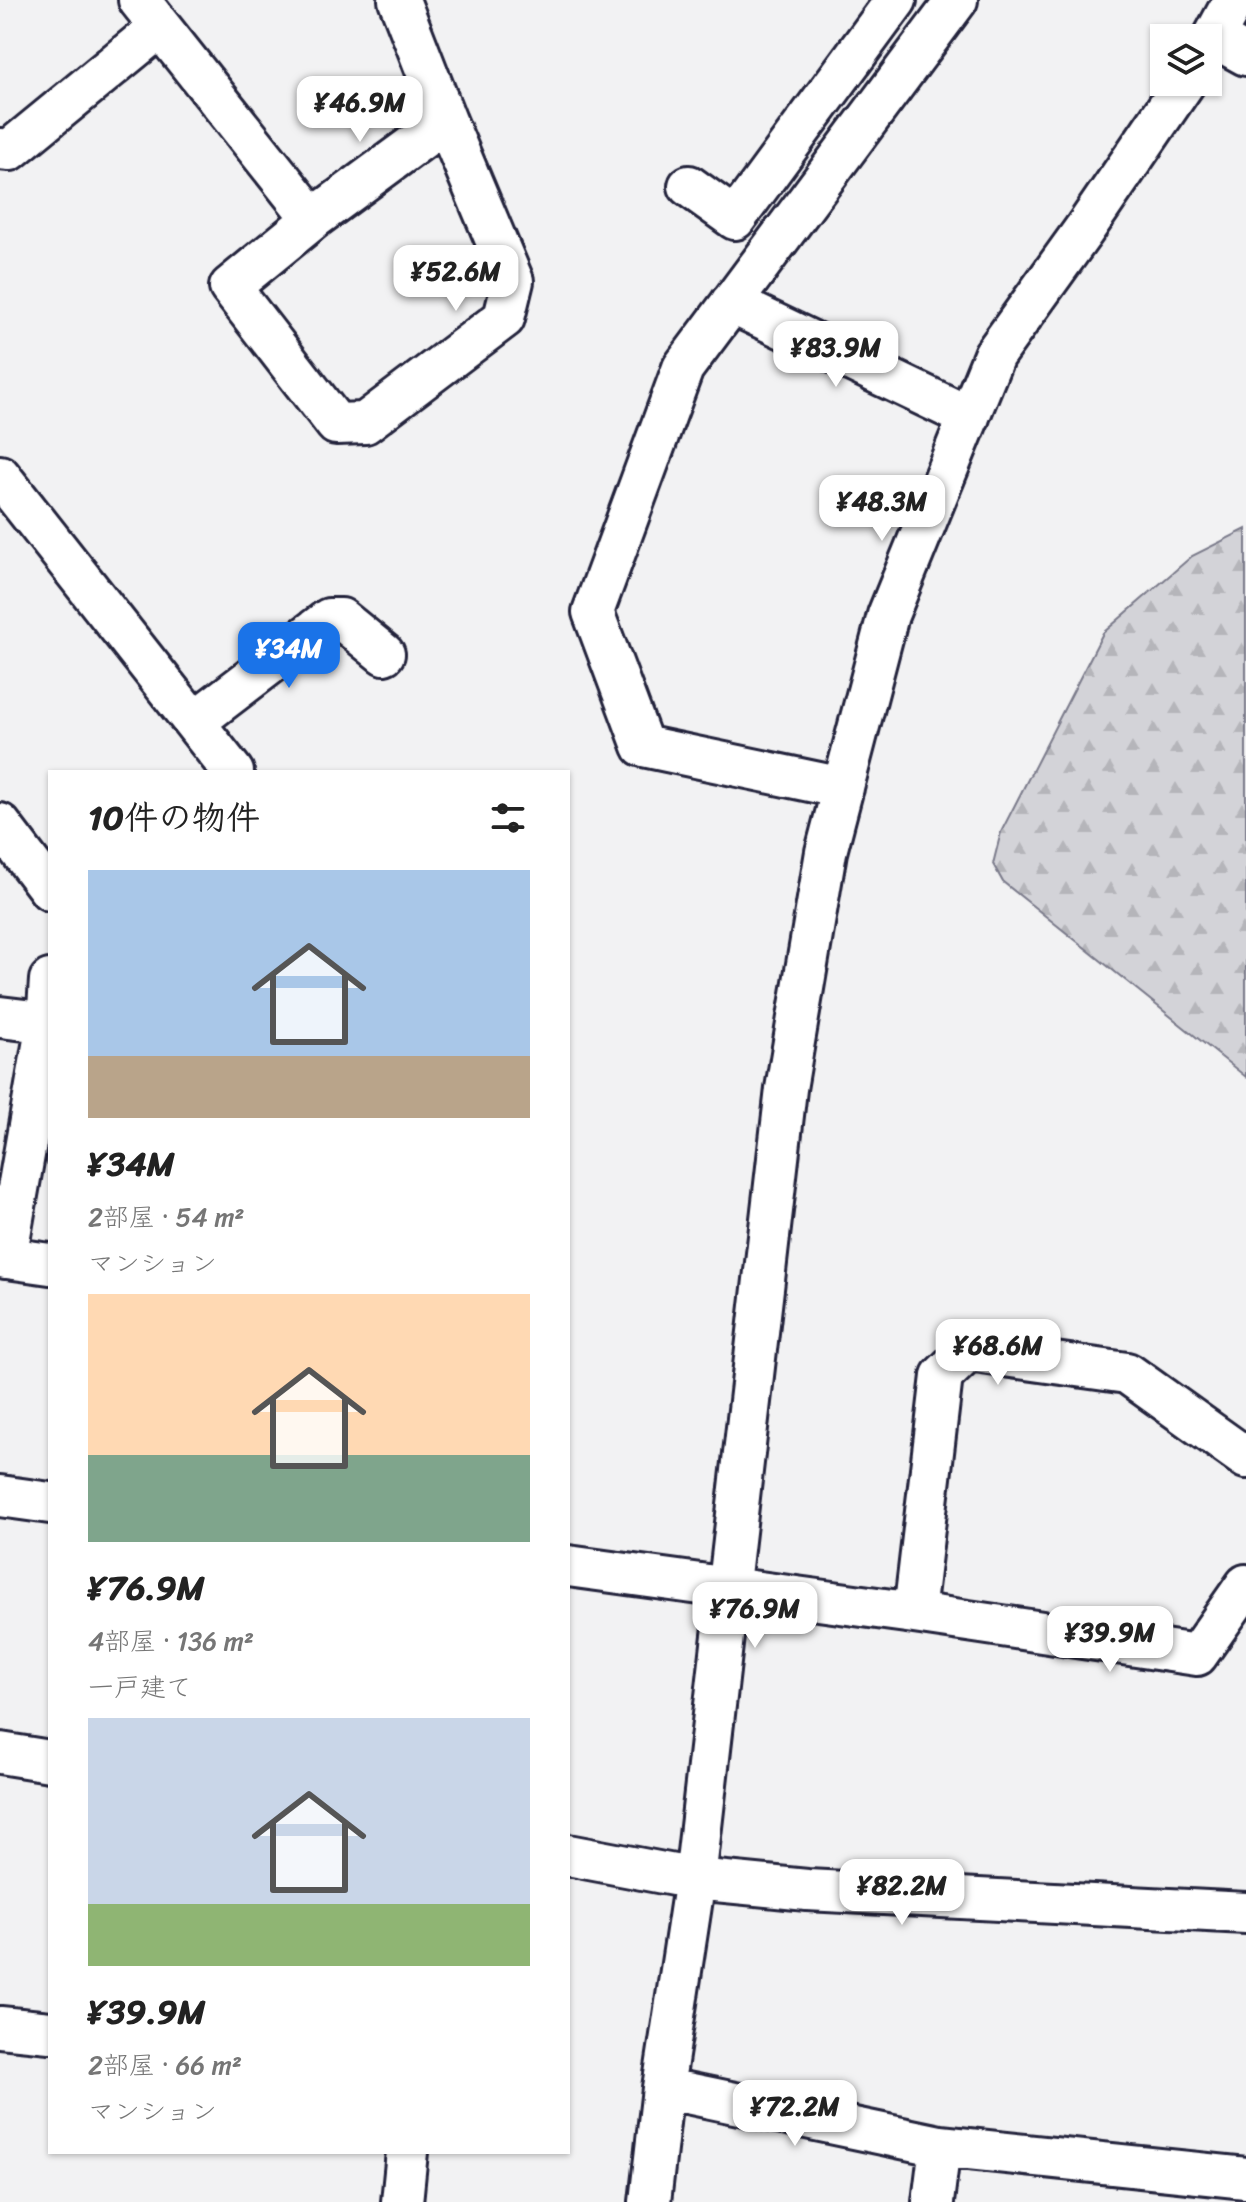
<!DOCTYPE html>
<html lang="ja">
<meta charset="utf-8">
<style>
body{margin:0;font-family:Sriracha,"Klee One",sans-serif;background:#f2f2f2;color:#222;height:100vh;display:flex;flex-direction:column;font-size:30px;white-space:nowrap}
*{box-sizing:border-box;margin:0}
p{font-size:26px;color:#767676}
.icon{flex:none;width:44px;height:44px;fill:none;stroke:currentColor;stroke-width:2;stroke-linecap:round;stroke-linejoin:round}
.map{position:relative;flex:1;overflow:hidden}
.panel{position:absolute;left:48px;top:770px;width:522px;height:1384px;display:flex;flex-direction:column;background:#fff;border-radius:0px;box-shadow:0 2px 6px #0004}
.panel>*{flex:none}
.buttons{position:absolute;left:1150px;top:24px;display:grid;gap:16px}
.buttons a{display:grid;place-items:center;width:72px;height:72px;border-radius:0px;background:#fff;box-shadow:0 2px 6px #0004;font-size:40px}
.price{position:absolute;translate:-50% -68px;padding:0 18px;border-radius:16px;background:#fff;color:#222;font-size:26px;line-height:52px;filter:drop-shadow(0 2px 4px #0008)}
.price::after{content:'';position:absolute;left:50%;top:48px;width:24px;height:18px;margin-left:-12px;background:inherit;clip-path:polygon(0 0,100% 0,50% 100%)}
.price.active{background:#1a73e8;color:#fff}
ul{padding:0;list-style:none}
li{display:grid;align-content:center;gap:16px;height:424px;padding:0 40px}
li span{display:grid;place-items:center;height:248px;border-radius:0px;color:#555}
li>.icon{margin-inline-start:auto}
span .icon{width:144px;height:144px;fill:#fffc;stroke-width:1}
li b{font-size:34px}
h2{display:flex;justify-content:space-between;align-items:center;height:96px;padding:0 40px;font-size:34px}
.map>svg:first-child{display:block}
</style>
<div class="map">
<svg width="1246" height="2202" viewBox="0 0 1246 2202">
<defs>
<pattern id="forest-firs" width="22" height="20" patternUnits="userSpaceOnUse" patternTransform="scale(2)"><rect width="22" height="20" fill="#d3d3d8"/><path d="M5 1l3.5 6h-7zM16 11l3.5 6h-7z" fill="#b5b5ba"/></pattern>
</defs>
<rect width="100%" height="100%" fill="#f2f2f3"/>
<filter id="ink" filterUnits="userSpaceOnUse"><feTurbulence type="fractalNoise" baseFrequency=".0125" numOctaves="2"/><feDisplacementMap in="SourceGraphic" scale="16" xChannelSelector="R" yChannelSelector="G"/><feConvolveMatrix kernelMatrix="1 2 1 2 8 2 1 2 1" color-interpolation-filters="sRGB"/></filter>
<g filter="url(#ink)">
<path fill="url(#forest-firs)" stroke="#7a7a8a" stroke-width="2" d="M 1246,529 L 1246,1077 L 1003,882 L 993,864 L 1001,832 L 1103,633 L 1192,556 Z"/>
<g fill="none" stroke-linecap="round" stroke-linejoin="round">
<g stroke="#22223b" stroke-width="46">
<path id="minor" d="M 139,0 L 313,219
M 399,0 L 446,121 L 513,281 L 504,318 L 365,423 L 336,424 L 230,287 L 313,219 L 446,121
M 1215,38 L 1246,55
M 1208,48 L 1234,0
M 0,149 L 10,150 L 160,27
M 689,186 L 735,219 L 896,0
M 731,303 L 969,417
M 0,476 L 233,772
M 194,722 L 329,619 L 341,619 L 384,654
M 843,788 L 643,746 L 593,612 L 683,368 L 957,0
M 0,824 L 50,890
M 0,1017 L 50,1023
M 0,1257 L 50,1264
M 6,1258 L 47,1023 L 50,980
M 0,1496 L 50,1503
M 568,1566 L 914,1613 L 1197,1655 L 1246,1585
M 914,1613 L 942,1376 L 968,1351 L 1127,1373 L 1246,1458
M 0,1753 L 50,1761
M 568,1855 L 695,1879 L 807,1890 L 1246,1913
M 0,2027 L 50,2032
M 663,2088 L 940,2146 L 1246,2178
M 402,2202 L 407,2152
M 650,2202 L 663,2088 L 695,1879 L 786,1089 L 826,852 L 888,615 L 994,355 L 1084,230 L 1185,82
M 933,2202 L 940,2146"/>
</g>
<use href="#minor" stroke="#fff" stroke-width="40"/>
</g>
</g>
</svg>
<div class="buttons">
<a><svg class="icon" aria-label="layers" viewBox="0 0 24 24"><path d="M12 4l9 5-9 5-9-5zM3 14l9 5 9-5"/></svg></a>
</div>
<b class="price" style="left:360px;top:144px">¥46.9M</b>
<b class="price" style="left:456px;top:313px">¥52.6M</b>
<b class="price" style="left:836px;top:389px">¥83.9M</b>
<b class="price" style="left:882px;top:543px">¥48.3M</b>
<b class="price active" style="left:289px;top:690px">¥34M</b>
<b class="price" style="left:998px;top:1387px">¥68.6M</b>
<b class="price" style="left:755px;top:1650px">¥76.9M</b>
<b class="price" style="left:1110px;top:1674px">¥39.9M</b>
<b class="price" style="left:902px;top:1927px">¥82.2M</b>
<b class="price" style="left:795px;top:2148px">¥72.2M</b>
<section class="panel">
<h2>10件の物件<svg class="icon" aria-label="filters" viewBox="0 0 24 24"><path d="M4 7h16M4 17h16"/><circle cx="9" cy="7" r="2"/><circle cx="15" cy="17" r="2"/></svg></h2>
<ul>
<li><span style="background:linear-gradient(#a9c7e8 75%,#b9a48a 0)"><svg class="icon" aria-label="home" viewBox="0 0 24 24"><path d="M3 11l9-7 9 7M6 9v11h12V9"/></svg></span><div><b>¥34M</b><p>2部屋 · 54 m²</p><p>マンション</p></div></li>
<li><span style="background:linear-gradient(#ffd9b3 65%,#7fa58c 0)"><svg class="icon" aria-label="home" viewBox="0 0 24 24"><path d="M3 11l9-7 9 7M6 9v11h12V9"/></svg></span><div><b>¥76.9M</b><p>4部屋 · 136 m²</p><p>一戸建て</p></div></li>
<li><span style="background:linear-gradient(#c9d6e8 75%,#8fb573 0)"><svg class="icon" aria-label="home" viewBox="0 0 24 24"><path d="M3 11l9-7 9 7M6 9v11h12V9"/></svg></span><div><b>¥39.9M</b><p>2部屋 · 66 m²</p><p>マンション</p></div></li>
</ul>
</section>
</div>
